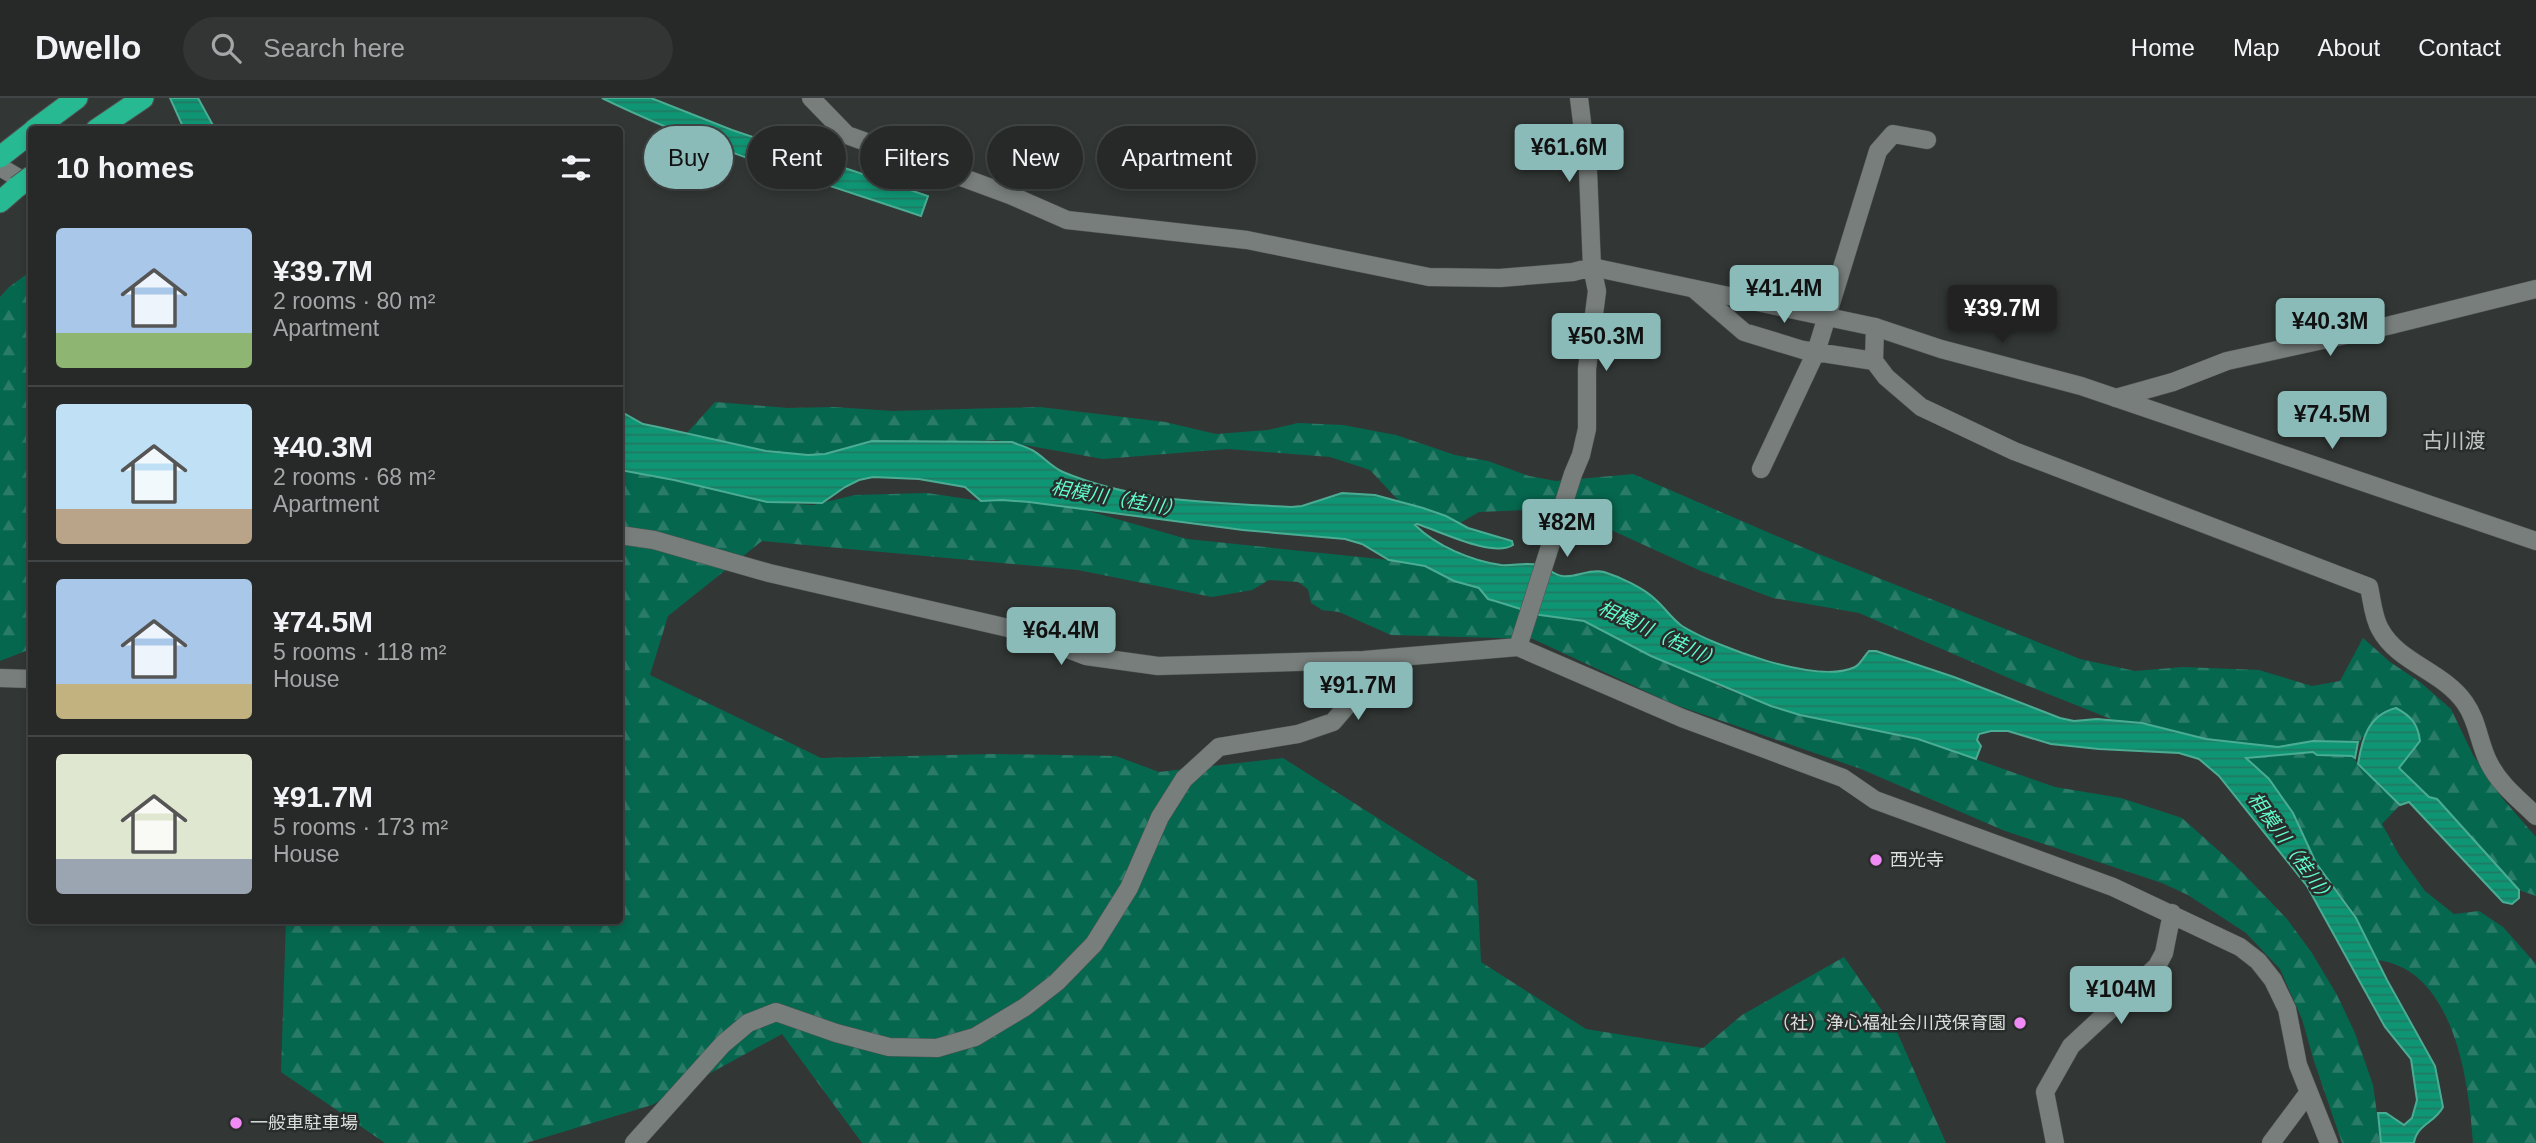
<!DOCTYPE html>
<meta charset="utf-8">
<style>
body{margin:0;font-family:Helvetica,"Noto Sans JP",sans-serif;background:#323534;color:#f1f3f6;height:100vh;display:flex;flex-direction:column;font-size:26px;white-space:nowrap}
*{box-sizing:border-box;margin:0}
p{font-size:23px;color:#a4a6a8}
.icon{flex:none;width:38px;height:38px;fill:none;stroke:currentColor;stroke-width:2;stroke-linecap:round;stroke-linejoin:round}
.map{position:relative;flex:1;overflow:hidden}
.details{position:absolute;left:28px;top:28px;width:595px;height:798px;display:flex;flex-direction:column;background:#262928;border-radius:7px;box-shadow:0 4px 10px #0003,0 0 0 2px #424545}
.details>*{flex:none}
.top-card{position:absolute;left:644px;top:28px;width:665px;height:63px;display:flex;gap:14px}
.price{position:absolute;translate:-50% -60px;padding:0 16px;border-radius:7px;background:#8bbbb9;color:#111;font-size:23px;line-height:46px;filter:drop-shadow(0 2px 4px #0008)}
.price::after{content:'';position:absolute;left:50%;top:42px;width:21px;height:16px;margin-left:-10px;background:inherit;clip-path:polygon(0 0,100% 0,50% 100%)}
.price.active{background:#222;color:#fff}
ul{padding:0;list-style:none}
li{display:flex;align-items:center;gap:21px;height:175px;padding:0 28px}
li+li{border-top:2px solid #424545}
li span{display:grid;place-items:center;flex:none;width:196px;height:140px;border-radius:7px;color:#555}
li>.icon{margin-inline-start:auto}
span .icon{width:84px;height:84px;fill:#fffc;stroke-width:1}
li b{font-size:30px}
h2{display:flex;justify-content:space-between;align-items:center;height:84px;padding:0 28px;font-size:30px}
.chip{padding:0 24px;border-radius:32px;background:#262928;box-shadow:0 4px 10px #0003,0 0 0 2px #424545;font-size:24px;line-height:63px}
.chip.active{background:#8bbbb9;color:#111}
header{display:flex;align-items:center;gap:42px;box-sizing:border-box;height:98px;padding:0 35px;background:#262928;border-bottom:2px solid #424545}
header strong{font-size:33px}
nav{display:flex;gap:38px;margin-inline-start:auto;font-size:24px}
.search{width:490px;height:63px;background:#323534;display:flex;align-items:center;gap:18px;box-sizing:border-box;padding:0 24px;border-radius:38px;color:#a4a6a8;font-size:26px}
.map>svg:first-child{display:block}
</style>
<header>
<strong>Dwello</strong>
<div class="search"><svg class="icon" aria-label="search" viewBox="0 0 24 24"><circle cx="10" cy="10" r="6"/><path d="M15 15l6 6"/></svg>Search here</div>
<nav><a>Home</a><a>Map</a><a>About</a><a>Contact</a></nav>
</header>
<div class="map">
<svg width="2536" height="1045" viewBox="0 0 2536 1045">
<defs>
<pattern id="forest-firs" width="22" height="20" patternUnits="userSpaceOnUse" patternTransform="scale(1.75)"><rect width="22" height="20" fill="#06674f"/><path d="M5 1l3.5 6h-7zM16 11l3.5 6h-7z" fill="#2a7c68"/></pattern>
<pattern id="water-rules" width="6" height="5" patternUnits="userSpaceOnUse" patternTransform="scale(1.75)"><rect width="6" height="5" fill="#0e9674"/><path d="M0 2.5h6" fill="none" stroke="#207962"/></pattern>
</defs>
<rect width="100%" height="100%" fill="#323735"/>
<path fill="url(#forest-firs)" d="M 31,173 L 31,551 L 0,563 L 0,199 L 9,189 Z
M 715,304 L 788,310 L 834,309 L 893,313 L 1040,309 L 1165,324 L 1216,336 L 1268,332 L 1298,325 L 1343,327 L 1396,337 L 1455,357 L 1488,363 L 1529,378 L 1556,383 L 1633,376 L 1809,452 L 2080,561 L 2135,573 L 2183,569 L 2259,572 L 2312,588 L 2340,583 L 2363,540 L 2390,564 L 2420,584 L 2451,611 L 2473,657 L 2503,701 L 2536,739 L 2536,798 L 2519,792 L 2437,701 L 2429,699 L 2399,670 L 2420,643 L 2362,639 L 2360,644 L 2313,643 L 2278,649 L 2216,643 L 2142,625 L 2116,623 L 2018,584 L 1859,515 L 1773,500 L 1701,473 L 1587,421 L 1571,415 L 1553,411 L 1479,414 L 1458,426 L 1446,418 L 1399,403 L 1370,372 L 1330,359 L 1228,351 L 1103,361 L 997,342 L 929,345 L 872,343 L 825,356 L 808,357 L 766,353 L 686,336 Z
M 620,372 L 674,382 L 767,404 L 813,407 L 855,397 L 927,395 L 981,403 L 1002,402 L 1078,410 L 1187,441 L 1389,462 L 1425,468 L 1454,483 L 1479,490 L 1488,501 L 1540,517 L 1584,523 L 1723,590 L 1771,608 L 1800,617 L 1918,641 L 2055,689 L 2121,700 L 2182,720 L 2237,769 L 2287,821 L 2312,855 L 2337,897 L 2355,935 L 2373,987 L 2381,1045 L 2342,1045 L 2314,963 L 2302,921 L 2280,871 L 2246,835 L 2188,797 L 2162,785 L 2005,733 L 1861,671 L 1673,606 L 1533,541 L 1391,537 L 1339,514 L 1322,512 L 1311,505 L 1308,491 L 1298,484 L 1269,482 L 1252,492 L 1212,499 L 1078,472 L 762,443 L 668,518 L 650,577 L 821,660 L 994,656 L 1116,658 L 1159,674 L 1283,660 L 1477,783 L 1481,864 L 1586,931 L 1703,950 L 1742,917 L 1844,859 L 1897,934 L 1946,1045 L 862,1045 L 782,936 L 652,1007 L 526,1045 L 385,1045 L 281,974 L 286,823 L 620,822 Z
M 2313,654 L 2317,657 L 2352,658 L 2358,666 L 2400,707 L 2382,726 L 2399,757 L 2425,793 L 2454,816 L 2479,813 L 2503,829 L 2536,866 L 2536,1045 L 2473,1045 C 2469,983 2454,871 2377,862 L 2349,808 L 2316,765 L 2293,715 L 2269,681 L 2245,660 Z"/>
<path fill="url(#water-rules)" stroke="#4bac93" stroke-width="2" d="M 170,0 L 198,0 L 215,31 L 184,31 Z
M 602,0 L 651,0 L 732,32 L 928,98 L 921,118 C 814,82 704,50 602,0 Z
M 620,313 L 643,326 L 658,329 L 766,353 L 808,357 L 825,356 L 872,343 L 1012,344 C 1019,347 1026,349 1032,352 C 1043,358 1051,369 1063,374 C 1134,404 1215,405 1291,409 L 1302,408 L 1342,395 L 1375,397 L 1423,410 L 1446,418 L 1468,430 L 1512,443 L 1513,447 C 1493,460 1440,433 1417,426 L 1415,427 C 1436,448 1472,463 1501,467 C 1513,468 1527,464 1538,467 C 1547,468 1553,477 1562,478 C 1576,480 1590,470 1604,474 C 1620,479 1644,490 1656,502 C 1665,510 1672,521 1682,528 C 1716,549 1818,587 1855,569 C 1861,566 1864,558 1869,553 L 1876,553 L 1954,579 L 2060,620 L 2074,623 L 2097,621 L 2142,625 L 2206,641 L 2278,649 L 2313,643 L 2358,644 L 2355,660 L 2352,658 L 2317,657 L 2313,654 L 2246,660 L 2269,681 L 2293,715 L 2316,765 L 2356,820 L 2387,882 L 2435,968 L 2443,1009 C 2435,1025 2417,1026 2414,1045 L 2381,1045 L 2378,1015 L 2386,1015 L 2404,1027 L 2412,1020 L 2417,1002 L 2411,961 L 2385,929 L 2307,788 L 2219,678 L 2199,661 L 2179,655 L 2099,651 L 2051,646 L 2008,633 L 1991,633 L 1979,636 L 1977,642 L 1981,648 L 1976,661 L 1918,641 L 1800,617 L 1771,608 L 1651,558 L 1584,523 L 1540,517 L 1495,503 L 1488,501 L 1479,490 L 1454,483 L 1425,468 L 1389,462 L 1362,446 L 1345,441 L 1243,432 L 1029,404 L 1002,402 L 981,403 L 965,389 L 919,381 L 873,379 L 859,382 L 845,389 L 822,405 L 767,404 L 674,382 L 620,372 Z
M 2396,610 C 2411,618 2418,626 2420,643 L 2399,670 L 2429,699 L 2437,701 L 2519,792 L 2519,800 L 2512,806 L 2503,804 L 2409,704 L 2400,707 L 2358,666 C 2362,641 2368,617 2396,610 Z"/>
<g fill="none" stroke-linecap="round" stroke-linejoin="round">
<g stroke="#505452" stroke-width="19">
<path id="minor" d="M 811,0 L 847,37 L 1010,97 L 1067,122 L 1247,142 L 1429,179 L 1500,180 L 1573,174 L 1592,169
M 0,69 L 32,88
M 1694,191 L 1744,234 L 1803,252 L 1874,263
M 1875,229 L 1874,263 L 1886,279 L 1921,309 L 2014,353 L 2369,489 C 2372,502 2373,519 2380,531 C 2398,565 2443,573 2465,605 C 2478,623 2479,646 2489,665 C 2500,687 2519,701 2536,718
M 2116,300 L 2173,284 L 2227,263 L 2387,228 L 2536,191
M 1761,371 L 1816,254 L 1878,53 L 1893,36 L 1927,42
M 620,437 L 654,442 L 769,475 L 1021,533 L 1086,558 L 1158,568 L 1364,562 L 1518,549 L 1682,620 L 1843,680 L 1875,702 L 2113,789 L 2240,849 L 2258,863 L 2273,882 L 2287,911 L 2298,967 L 2329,1045
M 1518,549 L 1573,376 L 1581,357 L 1587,331 L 1587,271 L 1597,193 L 1592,169 L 1588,73 L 1579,0
M 0,580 L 32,581
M 634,1045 L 723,946 L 748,925 L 776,914 L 836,935 L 889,949 L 937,950 L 975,939 L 1025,909 L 1057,884 L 1094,846 L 1129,790 L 1160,719 L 1184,681 L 1219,649 L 1298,636 L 1333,624 L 1357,596 L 1364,562
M 2055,1045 L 2045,994 L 2071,948 L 2157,868 L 2164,855 L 2172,815
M 2271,1045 L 2309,994"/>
</g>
<g stroke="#505452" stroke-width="19">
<path id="tertiary" d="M 1592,169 L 1875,229 L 1941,251 L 2081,288 L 2536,443"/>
</g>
<g stroke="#505452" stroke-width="23">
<path id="motorway" d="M 34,32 L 77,0
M 96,32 L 143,0
M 0,59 L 32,34
M 0,104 L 17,89"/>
</g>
<use href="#minor" stroke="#777e7b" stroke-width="18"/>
<use href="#tertiary" stroke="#777e7b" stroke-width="18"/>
<use href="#motorway" stroke="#27ba92" stroke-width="21"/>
<g stroke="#505452" stroke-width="23" stroke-linecap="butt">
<path id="motorway-bridge" d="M 17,89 L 32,78"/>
</g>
<use href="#motorway-bridge" stroke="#27ba92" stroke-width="21"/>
</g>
<g fill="#f08bf6" stroke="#282d2b" stroke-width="2.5">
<circle cx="1876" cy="762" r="7"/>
<circle cx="2020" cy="925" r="7"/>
<circle cx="236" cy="1025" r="7"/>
</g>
<g text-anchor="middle" stroke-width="5" stroke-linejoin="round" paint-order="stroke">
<g font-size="18" fill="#dadedc" stroke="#282d2b" text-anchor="start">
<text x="1890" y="768">西光寺</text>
<text x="2006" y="931" text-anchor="end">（社）浄心福祉会川茂保育園</text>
<text x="250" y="1031">一般車駐車場</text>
</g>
<g font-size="19" font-style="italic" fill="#62fbcc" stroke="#282d2b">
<text transform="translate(1117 400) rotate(10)" y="7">相模川（桂川）</text>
<text transform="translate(1660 536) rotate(25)" y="7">相模川（桂川）</text>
<text transform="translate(2292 750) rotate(54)" y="7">相模川（桂川）</text>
</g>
<g font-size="21" fill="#bfc5c2" stroke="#282d2b">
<text x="2454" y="350">古川渡</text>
</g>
</g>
</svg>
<b class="price" style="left:1569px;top:86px">¥61.6M</b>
<b class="price" style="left:1784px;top:227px">¥41.4M</b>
<b class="price active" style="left:2002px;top:247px">¥39.7M</b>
<b class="price" style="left:2330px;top:260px">¥40.3M</b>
<b class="price" style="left:1606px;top:275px">¥50.3M</b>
<b class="price" style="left:2332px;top:353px">¥74.5M</b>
<b class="price" style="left:1567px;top:461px">¥82M</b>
<b class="price" style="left:1061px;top:569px">¥64.4M</b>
<b class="price" style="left:1358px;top:624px">¥91.7M</b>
<b class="price" style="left:2121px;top:928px">¥104M</b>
<div class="top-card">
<a class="chip active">Buy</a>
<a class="chip">Rent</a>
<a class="chip">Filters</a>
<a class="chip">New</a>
<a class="chip">Apartment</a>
</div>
<section class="details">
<h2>10 homes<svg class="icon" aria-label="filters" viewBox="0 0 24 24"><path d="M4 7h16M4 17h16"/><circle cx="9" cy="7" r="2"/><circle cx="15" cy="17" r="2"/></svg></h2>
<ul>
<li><span style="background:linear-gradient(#a9c7e8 75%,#8fb573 0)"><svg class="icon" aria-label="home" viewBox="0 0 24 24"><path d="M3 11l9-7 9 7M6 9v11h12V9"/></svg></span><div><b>¥39.7M</b><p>2 rooms · 80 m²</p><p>Apartment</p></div></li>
<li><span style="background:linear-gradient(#bfe0f5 75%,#b9a48a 0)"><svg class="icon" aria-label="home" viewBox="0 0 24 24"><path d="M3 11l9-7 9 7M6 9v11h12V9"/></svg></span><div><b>¥40.3M</b><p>2 rooms · 68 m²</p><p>Apartment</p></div></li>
<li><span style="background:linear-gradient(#a9c7e8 75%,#c2b280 0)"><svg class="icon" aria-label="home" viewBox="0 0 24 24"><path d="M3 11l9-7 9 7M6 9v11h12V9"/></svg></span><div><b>¥74.5M</b><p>5 rooms · 118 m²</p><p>House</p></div></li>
<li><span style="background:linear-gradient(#dfe7d0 75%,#9aa5b1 0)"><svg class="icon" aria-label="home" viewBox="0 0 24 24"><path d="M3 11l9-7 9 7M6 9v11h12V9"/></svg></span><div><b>¥91.7M</b><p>5 rooms · 173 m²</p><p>House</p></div></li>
</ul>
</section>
</div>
